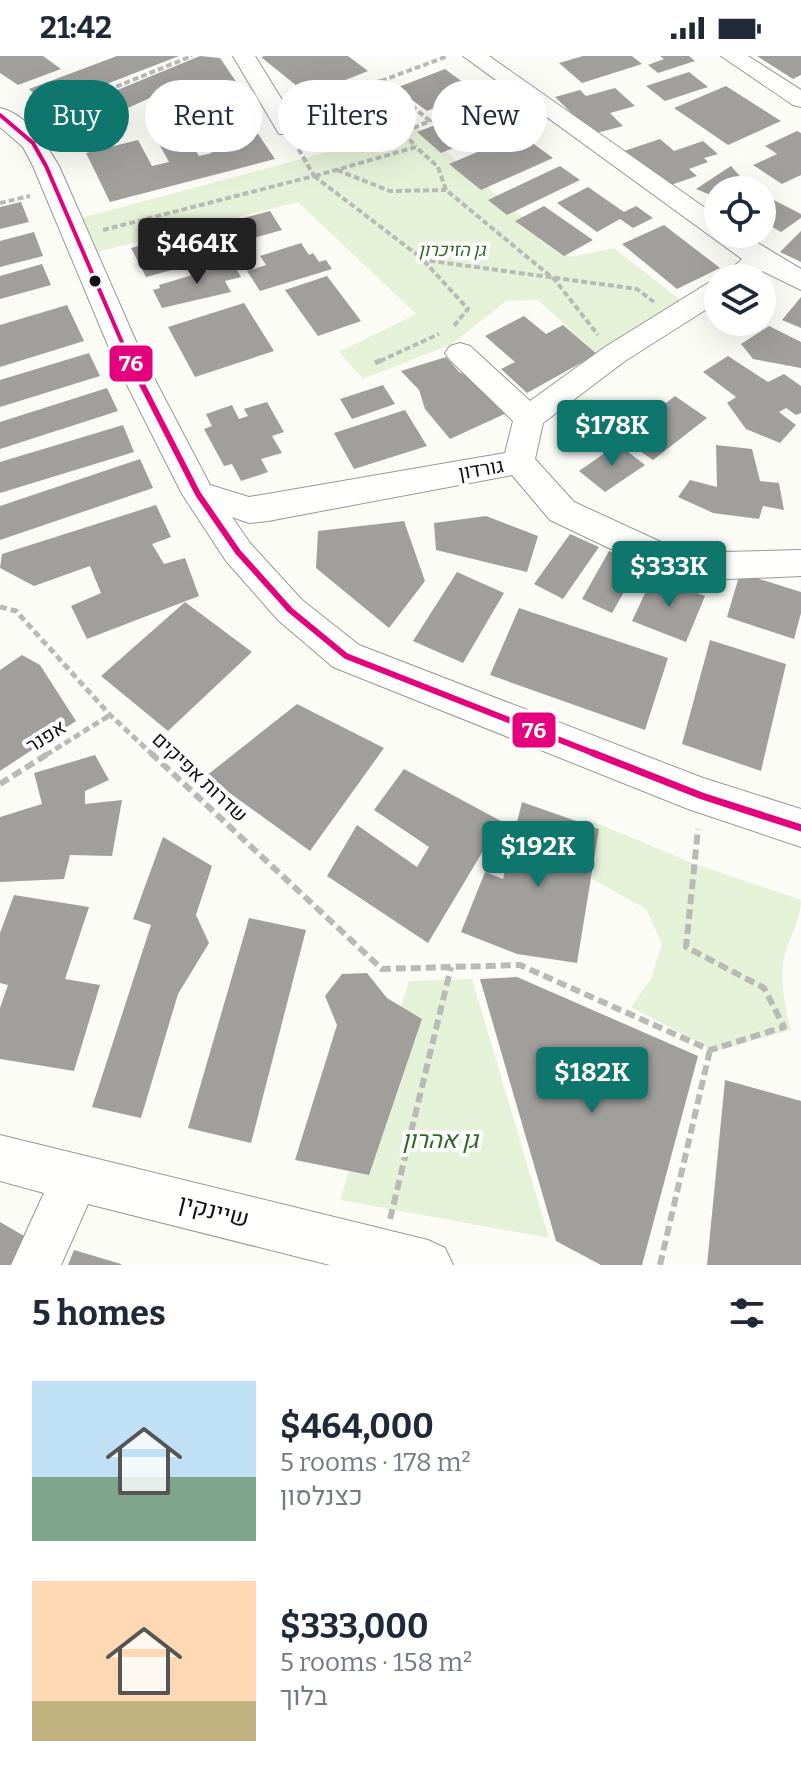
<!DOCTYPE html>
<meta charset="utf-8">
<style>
body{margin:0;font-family:Bitter,Heebo,serif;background:#f6f6f7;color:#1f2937;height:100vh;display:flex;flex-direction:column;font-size:30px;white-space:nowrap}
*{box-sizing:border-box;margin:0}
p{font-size:26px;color:#747a83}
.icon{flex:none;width:44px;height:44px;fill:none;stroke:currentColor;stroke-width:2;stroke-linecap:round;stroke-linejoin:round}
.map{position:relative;height:1209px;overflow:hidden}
.panel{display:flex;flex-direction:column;background:#fff;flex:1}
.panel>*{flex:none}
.hud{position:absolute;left:24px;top:24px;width:754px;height:72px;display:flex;gap:16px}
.fabs{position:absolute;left:704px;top:120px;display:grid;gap:16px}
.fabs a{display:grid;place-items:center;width:72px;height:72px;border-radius:50%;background:#fff;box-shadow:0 8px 32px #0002;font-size:40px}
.price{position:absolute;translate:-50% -68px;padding:0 18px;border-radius:8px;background:#0f766e;color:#fff;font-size:26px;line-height:52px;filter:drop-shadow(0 2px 4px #0008)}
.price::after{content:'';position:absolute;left:50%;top:48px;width:24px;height:18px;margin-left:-12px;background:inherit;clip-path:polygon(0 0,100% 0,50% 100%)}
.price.current{background:#222;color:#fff}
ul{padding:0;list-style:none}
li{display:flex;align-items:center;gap:24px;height:200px;padding:0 32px}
li span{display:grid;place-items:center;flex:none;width:224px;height:160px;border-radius:0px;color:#555}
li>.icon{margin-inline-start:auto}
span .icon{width:96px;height:96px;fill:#fffc;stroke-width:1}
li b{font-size:34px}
h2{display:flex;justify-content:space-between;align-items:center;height:96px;padding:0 32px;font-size:34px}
.chip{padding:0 28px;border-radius:36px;background:#fff;box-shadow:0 8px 32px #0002;font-size:28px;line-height:72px}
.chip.current{background:#0f766e;color:#fff}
.status{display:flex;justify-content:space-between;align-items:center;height:56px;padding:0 40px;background:#fff;direction:ltr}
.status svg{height:22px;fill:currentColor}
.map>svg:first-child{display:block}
</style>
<div class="status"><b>21:42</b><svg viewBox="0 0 49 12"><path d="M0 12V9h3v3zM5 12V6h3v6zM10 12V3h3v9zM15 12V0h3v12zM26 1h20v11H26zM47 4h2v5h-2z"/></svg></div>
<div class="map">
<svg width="801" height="1209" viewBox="0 0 801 1209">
<rect width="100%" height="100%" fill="#fcfcf7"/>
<path fill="#e6f2d8" d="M 418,72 L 570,201 L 614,192 L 679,243 L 674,261 L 597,298 L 538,244 L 506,245 L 452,288 L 363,323 L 339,296 L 416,258 L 298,146 L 89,198 L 77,163 Z
M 594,766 L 695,808 L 801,844 C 801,863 790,880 785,898 C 779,919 785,953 791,974 L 715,995 L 631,951 L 651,923 L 662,888 L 646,853 L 592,823 L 596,801 L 583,788 Z
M 472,923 L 549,1182 L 340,1144 L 409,925 Z"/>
<path fill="#a09f9c" d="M 0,0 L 43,0 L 61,13 L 18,29 L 0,17 Z
M 117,0 L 179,0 L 47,51 L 29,33 Z
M 200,0 L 220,2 L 247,42 L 242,50 L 179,66 L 168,49 L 200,41 L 189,24 L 106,62 L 109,68 L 115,66 L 123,80 L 83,90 L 64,56 Z
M 265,0 L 348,0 L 368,15 L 308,39 L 261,1 Z
M 583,0 L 632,0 L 642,8 L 582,27 L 559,7 Z
M 660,0 L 689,0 L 695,5 L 658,17 L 648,9 L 664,3 Z
M 757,0 L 801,0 L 801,19 L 793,23 Z
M 445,13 L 475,35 L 427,55 L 396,32 Z
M 689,16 L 708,31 L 665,45 L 646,30 Z
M 726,30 L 781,65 L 728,89 L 674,52 Z
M 615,32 L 635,50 L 610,57 L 623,70 L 593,78 L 555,41 L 580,34 L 586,40 Z
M 488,49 L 512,69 L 441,97 L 417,76 Z
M 248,63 L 275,103 L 110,146 L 86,97 L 138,84 L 152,110 L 169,106 L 158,86 L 186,79 L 199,100 L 212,97 L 199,75 Z
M 797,75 L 801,77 L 801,119 L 782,128 L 753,109 L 777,98 L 765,90 Z
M 520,78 L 553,102 L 481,134 L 449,108 Z
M 660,83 L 674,95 L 703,85 L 718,98 L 704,102 L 708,106 L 689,113 L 697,120 L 665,131 L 624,95 Z
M 560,110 L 580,124 L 507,159 L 488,144 Z
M 731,110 L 752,134 L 718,134 L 718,142 L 696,133 Z
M 588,131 L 624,156 L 636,150 L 653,162 L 633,172 L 620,163 L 597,176 L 557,147 Z
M 762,138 L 801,158 L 801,162 L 781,176 L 762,165 Z
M 21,146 L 29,166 L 0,173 L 0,151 Z
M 544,150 L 593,184 L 564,200 L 515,165 Z
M 270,155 L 282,174 L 204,196 L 209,204 L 146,221 L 131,192 Z
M 664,169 L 720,212 L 677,233 L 622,188 Z
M 801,175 L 801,206 L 780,196 Z
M 34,176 L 43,200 L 0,211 L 0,185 Z
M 301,187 L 309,199 L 313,197 L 319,206 L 326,204 L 332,213 L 260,235 L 247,215 L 266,209 L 260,200 Z
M 233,207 L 241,221 L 225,225 L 231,236 L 162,252 L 153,234 L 160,232 L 159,229 Z
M 42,208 L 51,229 L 0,243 L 0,220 Z
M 327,220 L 361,265 L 318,280 L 285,234 Z
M 801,241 L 801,272 L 782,264 Z
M 244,247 L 274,295 L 195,321 L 168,271 Z
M 67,249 L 84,285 L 0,311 L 0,269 Z
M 524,260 L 546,278 L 563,269 L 597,298 L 527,337 L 501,313 L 515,306 L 485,280 Z
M 769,270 L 801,286 L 801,312 L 753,303 L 741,288 Z
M 89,297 L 100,320 L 0,351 L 0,324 Z
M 728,300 L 768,326 L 784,318 L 801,330 L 801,357 L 796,359 L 786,352 L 779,356 L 796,369 L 780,387 L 746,373 L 727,347 L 736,341 L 703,316 Z
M 446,301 L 459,316 L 487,331 L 511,355 L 450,383 L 425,353 L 419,334 L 401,315 Z
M 383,329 L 395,348 L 352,363 L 340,343 Z
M 107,332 L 118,355 L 0,393 L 0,366 Z
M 675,340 L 707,362 L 653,404 L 621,382 Z
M 267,346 L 284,376 L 272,380 L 282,397 L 261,403 L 268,416 L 241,425 L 232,408 L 224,410 L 204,373 L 212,370 L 206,358 L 232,349 L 239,363 L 248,360 L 244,353 Z
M 405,354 L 427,390 L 354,413 L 334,377 Z
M 123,369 L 134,396 L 0,437 L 0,406 Z
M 618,388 L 645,409 L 605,436 L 579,415 Z
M 716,389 L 752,393 L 760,425 L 779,427 L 784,454 L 763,450 L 759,463 L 713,457 L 678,441 L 690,424 L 717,431 Z
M 140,403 L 153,432 L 0,484 L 0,450 Z
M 156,449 L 171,481 L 152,488 L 164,508 L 185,502 L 199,540 L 87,583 L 71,550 L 101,537 L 90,510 L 34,530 L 0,512 L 2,498 Z
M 486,460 L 538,480 L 527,516 L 436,494 L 434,467 Z
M 404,465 L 425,525 L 389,572 L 316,512 L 318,475 Z
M 570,478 L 599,491 L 563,543 L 534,528 Z
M 609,495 L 640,508 L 612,557 L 582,543 Z
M 457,516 L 504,537 L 463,607 L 413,585 Z
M 740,517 L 801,536 L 801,557 L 794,583 L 727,561 Z
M 653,520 L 705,540 L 686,586 L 632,565 Z
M 185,546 L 252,596 L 168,675 L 101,620 Z
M 519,552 L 668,602 L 645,674 L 490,619 Z
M 710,584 L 786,608 L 761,715 L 682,688 Z
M 22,599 L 40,609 L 76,665 L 0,715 L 0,614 Z
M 297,648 L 384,692 L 310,795 L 206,720 Z
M 95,699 L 109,724 L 85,735 L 85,748 L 122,744 L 112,800 L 70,799 L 64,823 L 0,826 L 0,761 L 42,748 L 34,717 Z
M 404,713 L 501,765 L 428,887 L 327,820 L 357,769 L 417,811 L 429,791 L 374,754 Z
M 522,746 L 599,773 L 577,907 L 517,898 L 461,876 L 485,816 L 503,823 Z
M 163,781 L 212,810 L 196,859 L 209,887 L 178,938 L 141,1062 L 92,1051 L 151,869 L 133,863 Z
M 14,839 L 89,851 L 65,923 L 100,929 L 74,1015 L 0,1003 L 0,952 L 8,929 L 0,927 L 0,877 Z
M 249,862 L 306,874 L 251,1087 L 188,1072 Z
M 367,917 L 387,942 L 422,963 L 369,1119 L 295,1104 L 337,969 L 325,940 L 342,918 Z
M 517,921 L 698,1000 L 642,1209 L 601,1209 L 556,1185 L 480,923 Z
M 725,1024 L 801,1045 L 801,1209 L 707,1209 Z
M 0,1166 L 38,1188 L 27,1209 L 0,1209 Z
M 74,1194 L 121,1208 L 121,1209 L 68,1209 Z"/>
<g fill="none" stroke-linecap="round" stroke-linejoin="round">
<g stroke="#979795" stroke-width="2">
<path id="minor" d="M 233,0 L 255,0 L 300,73 L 297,78 L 279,78 Z
M 463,0 L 489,0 L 718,161 L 718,178 L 743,178 L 801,213 L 801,234 L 762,215 L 753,222 L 721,222 L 742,203 Z
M 721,0 L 748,0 L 801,34 L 801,51 L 793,49 Z
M 0,52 C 27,58 46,88 59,110 L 142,299 L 210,429 L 249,441 L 505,397 L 513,365 L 450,304 L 445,297 L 450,290 L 460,287 L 470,290 L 530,345 L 605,291 L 708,227 L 718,224 L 718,246 L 625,305 L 543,367 L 535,403 L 574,446 L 685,497 L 801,494 L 801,520 L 682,525 L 670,521 L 550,464 L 512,419 L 268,465 L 249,467 L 232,461 L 250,487 L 302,544 L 359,589 L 703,722 L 801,753 L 801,791 L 688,753 L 333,611 L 278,564 L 226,505 L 182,438 L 112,299 L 33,110 L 23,91 L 0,71 Z
M 0,1079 L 428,1184 L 445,1192 L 453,1209 L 330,1209 L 88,1148 L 61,1209 L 11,1209 L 44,1137 L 0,1125 Z"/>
</g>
<path stroke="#b9b9b8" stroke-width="4" stroke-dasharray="6 3" stroke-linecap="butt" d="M 381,25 L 448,0
M 296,42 L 381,25 L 430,65 L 403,76 L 416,91
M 41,61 L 192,0
M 337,114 L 390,135 L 446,134
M 314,120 L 424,204 L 637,233 L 654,246
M 315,120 L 416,91 L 438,111 L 446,134 L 555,224 L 598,279
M 0,147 L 30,140
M 103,174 L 314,120 L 298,92
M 424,205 L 468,253 L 452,272
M 380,305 L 439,278"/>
<path stroke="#b9b9b8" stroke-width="5" stroke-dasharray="7 4" stroke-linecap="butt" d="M 375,307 L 384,303
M 0,551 L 16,555 L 110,659 L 153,699
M 46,699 L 110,659"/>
<path stroke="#b9b9b8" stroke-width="6" stroke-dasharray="10 5" stroke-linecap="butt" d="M 151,697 L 382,913 L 520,909 L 710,994 L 784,971 L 764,932 L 686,891 L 698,773
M 0,728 L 49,697
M 390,1163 L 451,911
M 660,1209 L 710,994"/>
<use href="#minor" fill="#fffffe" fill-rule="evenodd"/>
<g stroke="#fff" stroke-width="8">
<path id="bus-1-far2" d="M 0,59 L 33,87 L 46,110 L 130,305"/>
</g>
<g stroke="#fff" stroke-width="12">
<path id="bus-1-far1" d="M 129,303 L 198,438 L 238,496 L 290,554 L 346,600 L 598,699"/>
</g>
<g stroke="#fff" stroke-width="13">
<path id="bus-1" d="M 593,697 L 702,740 L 801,772"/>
</g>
<use href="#bus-1-far2" stroke="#e5007d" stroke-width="4"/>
<use href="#bus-1-far1" stroke="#e5007d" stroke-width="6"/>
<use href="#bus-1" stroke="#e5007d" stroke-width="7"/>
</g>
<circle fill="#111" stroke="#fff" stroke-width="3" cx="95" cy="225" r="7"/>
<g text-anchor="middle" stroke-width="8" stroke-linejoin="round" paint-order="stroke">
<g font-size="18" font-style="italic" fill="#316723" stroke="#fff">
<text x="452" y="200">גן הזיכרון</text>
</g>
<g font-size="20" fill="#111" stroke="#fff">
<text transform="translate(481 413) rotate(-10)" y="7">גורדון</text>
<text transform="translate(46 680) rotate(-32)" y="7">אפנר</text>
<text transform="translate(200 721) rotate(43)" y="7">שדרות אפיקים</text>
</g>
<g font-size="24" font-style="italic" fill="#316723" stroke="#fff">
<text x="440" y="1092">גן אהרון</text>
</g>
<g font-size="24" fill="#111" stroke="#fff">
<text transform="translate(214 1155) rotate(14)" y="8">שיינקין</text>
</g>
</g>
<g stroke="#fff" stroke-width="3">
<rect x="108" y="288" width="46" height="39" rx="8" fill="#e5007d"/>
<rect x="511" y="655" width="46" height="38" rx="8" fill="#e5007d"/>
</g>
<g font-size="22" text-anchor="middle" font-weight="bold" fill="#fff">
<text x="131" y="315">76</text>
<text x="534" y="682">76</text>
</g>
</svg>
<div class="fabs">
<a><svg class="icon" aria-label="locate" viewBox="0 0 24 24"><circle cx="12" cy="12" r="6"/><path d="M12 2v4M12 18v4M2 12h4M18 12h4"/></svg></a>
<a><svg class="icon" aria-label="layers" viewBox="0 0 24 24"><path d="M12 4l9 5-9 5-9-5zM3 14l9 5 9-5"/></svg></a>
</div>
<b class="price current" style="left:197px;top:230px">$464K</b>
<b class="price" style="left:612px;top:412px">$178K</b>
<b class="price" style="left:669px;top:553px">$333K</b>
<b class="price" style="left:538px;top:833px">$192K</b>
<b class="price" style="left:592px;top:1059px">$182K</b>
<div class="hud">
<a class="chip current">Buy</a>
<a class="chip">Rent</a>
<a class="chip">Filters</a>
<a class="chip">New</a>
</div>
</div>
<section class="panel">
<h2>5 homes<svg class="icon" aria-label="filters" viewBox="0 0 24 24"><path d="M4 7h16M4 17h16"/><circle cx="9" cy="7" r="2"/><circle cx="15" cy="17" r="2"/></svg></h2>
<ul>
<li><span style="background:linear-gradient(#bfe0f5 60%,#7fa58c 0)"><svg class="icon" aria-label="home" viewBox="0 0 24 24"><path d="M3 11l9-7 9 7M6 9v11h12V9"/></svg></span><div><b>$464,000</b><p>5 rooms · 178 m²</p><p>כצנלסון</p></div></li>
<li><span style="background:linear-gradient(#ffd9b3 75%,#c2b280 0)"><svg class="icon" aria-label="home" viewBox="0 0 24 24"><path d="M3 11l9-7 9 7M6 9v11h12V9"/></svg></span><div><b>$333,000</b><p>5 rooms · 158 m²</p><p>בלוך</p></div></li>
</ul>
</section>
